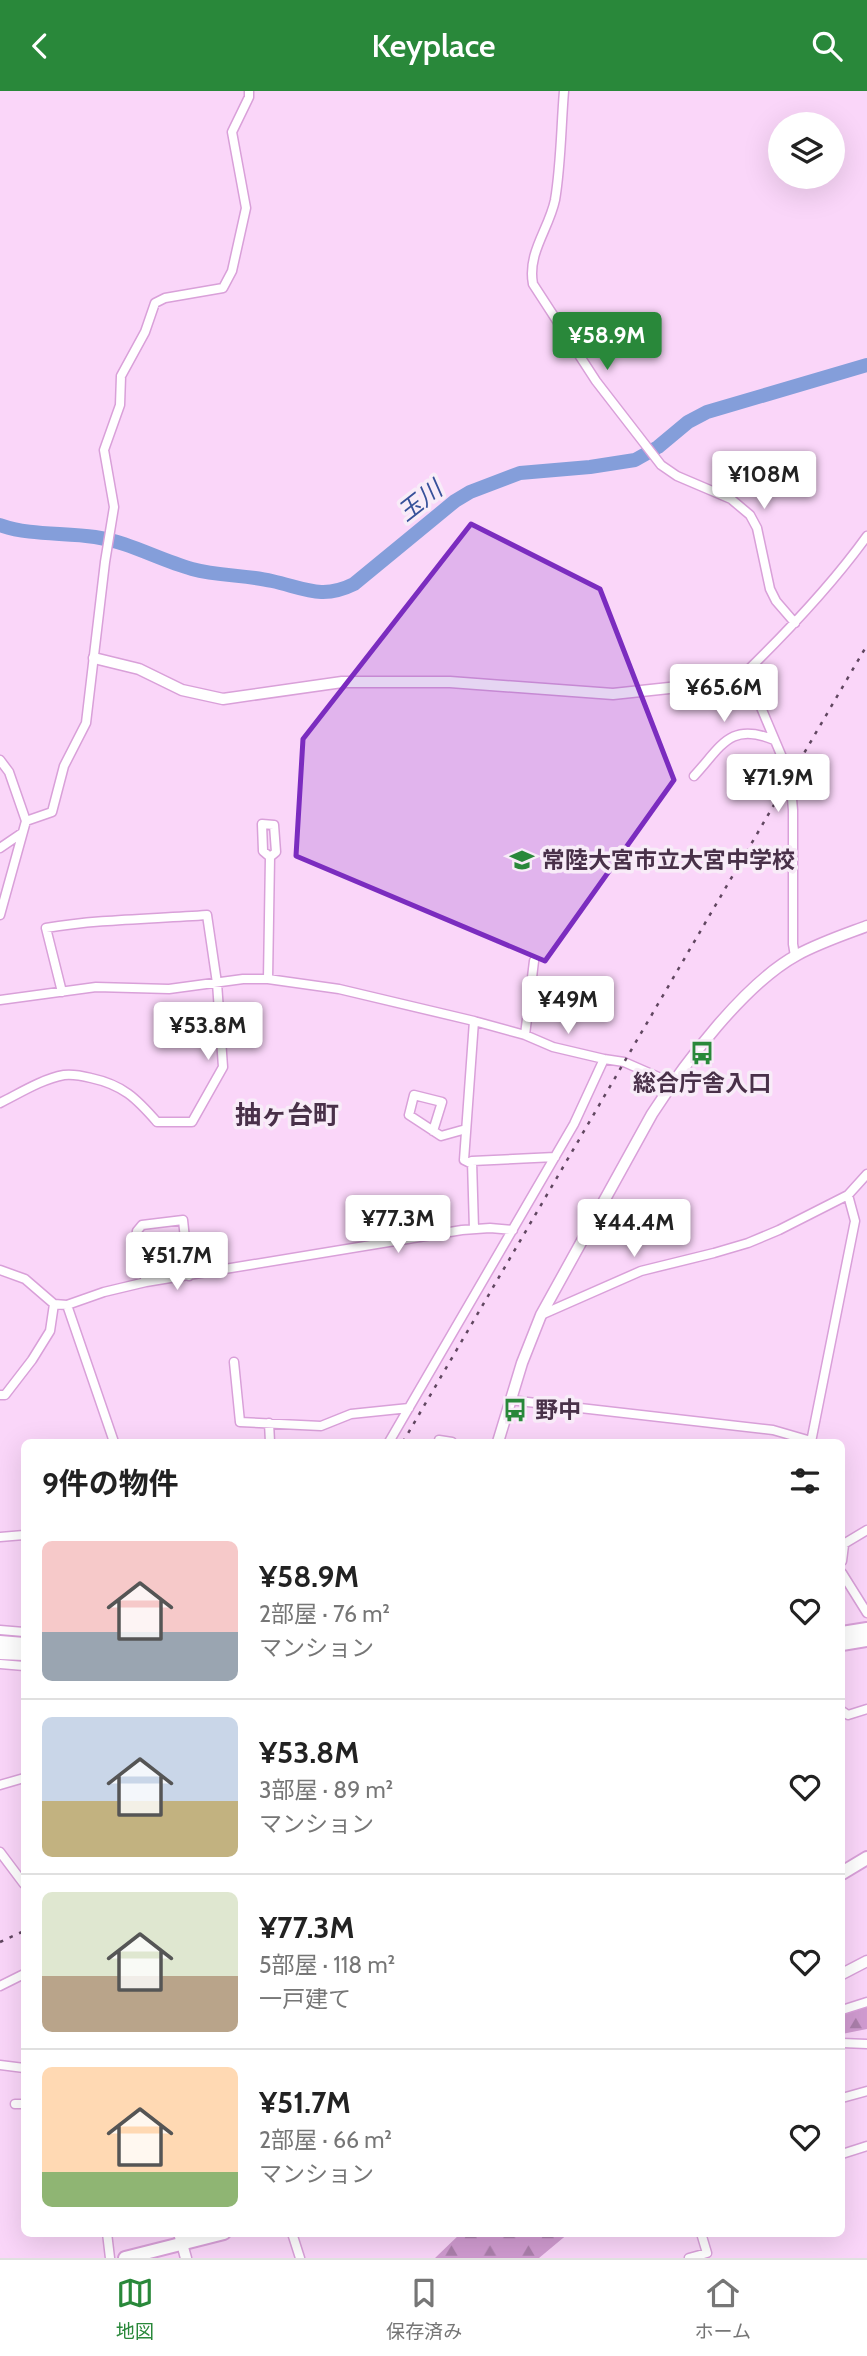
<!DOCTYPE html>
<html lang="ja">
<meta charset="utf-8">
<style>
body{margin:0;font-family:Cabin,"Noto Sans JP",sans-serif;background:#f2f2f2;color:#222;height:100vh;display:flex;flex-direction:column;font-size:26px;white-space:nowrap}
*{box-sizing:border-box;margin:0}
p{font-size:23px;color:#767676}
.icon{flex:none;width:38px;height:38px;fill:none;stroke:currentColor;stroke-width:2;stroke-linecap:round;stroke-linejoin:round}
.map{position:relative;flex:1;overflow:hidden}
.details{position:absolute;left:21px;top:1348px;width:824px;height:798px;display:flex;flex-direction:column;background:#fff;border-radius:10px;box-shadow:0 7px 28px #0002}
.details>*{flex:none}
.controls{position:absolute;left:768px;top:21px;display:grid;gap:14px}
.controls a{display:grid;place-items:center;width:77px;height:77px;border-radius:50%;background:#fff;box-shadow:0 7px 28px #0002;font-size:35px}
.price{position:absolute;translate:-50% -60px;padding:0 16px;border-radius:7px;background:#fff;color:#222;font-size:23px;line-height:46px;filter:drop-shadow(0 2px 4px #0008)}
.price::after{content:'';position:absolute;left:50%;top:42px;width:21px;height:16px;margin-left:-10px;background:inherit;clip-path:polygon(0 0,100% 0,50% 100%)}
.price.active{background:#29883a;color:#fff}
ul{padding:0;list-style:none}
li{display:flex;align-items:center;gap:21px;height:175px;padding:0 21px}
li+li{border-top:2px solid #e0e0e0}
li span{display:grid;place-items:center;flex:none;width:196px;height:140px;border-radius:10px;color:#555}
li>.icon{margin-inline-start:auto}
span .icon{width:84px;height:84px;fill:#fffc;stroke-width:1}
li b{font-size:30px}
h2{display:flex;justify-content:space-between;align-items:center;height:84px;padding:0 21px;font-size:30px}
header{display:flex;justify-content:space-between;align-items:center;height:91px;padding:0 21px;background:#29883a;color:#fff;font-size:32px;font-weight:600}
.tabs{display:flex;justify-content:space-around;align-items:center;height:98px;border-top:2px solid #e0e0e0;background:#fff;font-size:19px;color:#767676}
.tabs a{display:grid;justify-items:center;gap:4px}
.tabs .active{color:#29883a}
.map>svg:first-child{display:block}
</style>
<header><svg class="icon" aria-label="back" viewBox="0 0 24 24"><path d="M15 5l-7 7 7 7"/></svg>Keyplace<svg class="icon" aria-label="search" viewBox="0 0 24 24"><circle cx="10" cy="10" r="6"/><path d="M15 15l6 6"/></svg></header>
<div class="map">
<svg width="867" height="2167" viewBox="0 0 867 2167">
<defs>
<pattern id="forest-firs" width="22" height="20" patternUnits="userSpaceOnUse" patternTransform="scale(1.75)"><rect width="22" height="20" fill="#d09bd0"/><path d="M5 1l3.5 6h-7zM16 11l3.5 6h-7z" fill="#ab7fab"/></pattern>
</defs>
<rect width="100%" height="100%" fill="#fad6f9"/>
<path fill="url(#forest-firs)" d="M 867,1915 L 867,1938 L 842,1943 L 842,1922 Z
M 461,2142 L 569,2142 L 539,2167 L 435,2167 Z"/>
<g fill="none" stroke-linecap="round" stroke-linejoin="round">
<path stroke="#849eda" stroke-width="14" d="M 0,434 C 31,445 64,441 95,446 C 129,451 159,469 192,478 C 218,485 246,484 272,490 C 304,497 322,509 354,493 L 455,410 L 470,401 L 520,382 L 590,376 L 635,369 L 658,356 L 688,331 L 707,321 L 867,274"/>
<g stroke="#d9a0d9" stroke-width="11">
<path id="minor" d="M 564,0 C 561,36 561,74 555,109 C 549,138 527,162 533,193 L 596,290 L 661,374 L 677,385 L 731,408 L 750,424 L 757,437 L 770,498 L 776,510 L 795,532
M 0,669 L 9,681 L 26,730 L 0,824
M 694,685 C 721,656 730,630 774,649
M 26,730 L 52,721 L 64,675 L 86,632 L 105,471 L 114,416 L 104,359 L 120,314 L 121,285 L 145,241 L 155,212 L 165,207 L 223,197 L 232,180 L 246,117 L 232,41 L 249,6 L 249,0
M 0,757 L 22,742
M 795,865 L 793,853 L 793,719 L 790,685 L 746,581 C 790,538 831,495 867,445
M 268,888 L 270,766 L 276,761 L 274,734 L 262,733 L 263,760 L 270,766
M 0,909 L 96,896 L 169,898 L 243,888 L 268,888 L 339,898 L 474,930 L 525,944 L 553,956 L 604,968 L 624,971 L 672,992
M 525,944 L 534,870
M 0,1012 C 20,1002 42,988 64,984 C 72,983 83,985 91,987 C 123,994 136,1007 157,1031 L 192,1031 L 223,976 L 217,892 L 207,824 C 153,828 100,828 46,837 L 62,901
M 433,1040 L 442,1011 L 414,1004 L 409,1024 L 441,1045 L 466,1038
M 472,1073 L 464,1069 L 474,930
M 474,1138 L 472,1070 L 555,1066
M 0,1179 L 25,1188 L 54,1213 L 67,1214 L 104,1201 L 146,1191 L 462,1139 L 490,1137 L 513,1139
M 146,1191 L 136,1148 L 137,1140 L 142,1134 L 183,1129 L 189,1185
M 67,1214 L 114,1351
M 541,1224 L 641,1180 L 714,1162 L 748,1152 L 779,1139 L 848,1104 L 867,1083
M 234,1271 L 240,1331 L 321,1335 L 351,1323 L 409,1317
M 0,1304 L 5,1304 L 32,1269 L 50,1240 L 54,1213
M 510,1309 L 773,1339 L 811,1350
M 269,1332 L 270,1351
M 439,1349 L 452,1351
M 389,1351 L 574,1033 L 604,968
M 811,1351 L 855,1130 L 848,1104
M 0,1446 L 24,1444
M 842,1454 L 867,1439
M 842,1470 L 844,1454
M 842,1482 L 867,1522
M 0,1539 L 24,1541
M 0,1573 L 24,1575
M 842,1620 L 848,1624 L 867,1618
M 0,1694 L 24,1687
M 0,1761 L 24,1793
M 0,1895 L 24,1883
M 842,1919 L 867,1911
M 842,1952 L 867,1953
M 0,1974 L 24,1977
M 842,2007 L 867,2000
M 15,2013 L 24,2013
M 842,2063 L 867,2055
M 107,2142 L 110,2167
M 292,2142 L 300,2167
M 689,2167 L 707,2162 L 701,2142"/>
</g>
<g stroke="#d9a0d9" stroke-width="13">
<path id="tertiary" d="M 94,567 L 139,578 L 182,599 L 223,608 L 342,591 L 450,591 L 613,603 L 688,595 L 746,581
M 498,1351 L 522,1272 L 541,1224 L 652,1023 C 685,972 744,893 797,864 C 819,852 843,844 867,835
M 842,1883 L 867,1870
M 179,2142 L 186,2167"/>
</g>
<g stroke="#d9a0d9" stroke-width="16">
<path id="trunk" d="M 842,1542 L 867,1538
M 0,1551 L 24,1553
M 842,1553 L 867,1549
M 0,1562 L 24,1563
M 842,1782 L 867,1767
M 125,2167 L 224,2142"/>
</g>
<use href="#minor" stroke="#fff" stroke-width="8"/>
<use href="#tertiary" stroke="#fff" stroke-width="10"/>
<use href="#trunk" stroke="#fff" stroke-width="12"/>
<path stroke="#604660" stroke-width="2.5" stroke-dasharray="3.5 7" stroke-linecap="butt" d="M 403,1351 L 867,554
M 0,1851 L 24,1840"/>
</g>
<path fill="#7b2cbf" fill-opacity="0.2" stroke="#7b2cbf" stroke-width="5" stroke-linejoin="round" d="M 471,433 L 600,498 L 674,689 L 545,870 L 296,765 L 303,648 Z"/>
<defs>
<g id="school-bare" transform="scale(1.89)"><path d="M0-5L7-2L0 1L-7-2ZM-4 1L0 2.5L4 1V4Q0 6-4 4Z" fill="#29883a" stroke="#f8ecf8" stroke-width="2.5" paint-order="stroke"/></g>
<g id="bus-bare" transform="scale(1.89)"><path d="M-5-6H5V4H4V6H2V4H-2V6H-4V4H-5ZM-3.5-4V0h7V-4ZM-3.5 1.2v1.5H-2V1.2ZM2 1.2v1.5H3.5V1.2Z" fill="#29883a" stroke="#f8ecf8" stroke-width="2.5" paint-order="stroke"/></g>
</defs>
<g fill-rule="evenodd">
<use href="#school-bare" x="522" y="769"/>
<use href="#bus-bare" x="702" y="962"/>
<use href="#bus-bare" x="515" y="1319"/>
</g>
<g text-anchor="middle" stroke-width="7" stroke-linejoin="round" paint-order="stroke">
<g font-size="23" font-weight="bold" fill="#493149" stroke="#f8ecf8" text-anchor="start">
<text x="542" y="777">常陸大宮市立大宮中学校</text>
<text x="702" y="1000" text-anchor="middle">総合庁舎入口</text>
<text x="535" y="1327">野中</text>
</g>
<g font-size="24" font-style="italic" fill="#36519a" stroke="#f8ecf8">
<text transform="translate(420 410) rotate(-38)" y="8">玉川</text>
</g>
<g font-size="26" font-weight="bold" fill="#493149" stroke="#f8ecf8">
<text x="287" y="1033">抽ヶ台町</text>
</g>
</g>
</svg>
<div class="controls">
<a><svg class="icon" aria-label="layers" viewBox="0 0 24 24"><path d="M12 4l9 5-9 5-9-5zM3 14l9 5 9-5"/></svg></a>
</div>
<b class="price active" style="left:607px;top:281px">¥58.9M</b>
<b class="price" style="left:764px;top:420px">¥108M</b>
<b class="price" style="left:724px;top:633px">¥65.6M</b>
<b class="price" style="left:778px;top:723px">¥71.9M</b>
<b class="price" style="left:568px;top:945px">¥49M</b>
<b class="price" style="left:208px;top:971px">¥53.8M</b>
<b class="price" style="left:398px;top:1164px">¥77.3M</b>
<b class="price" style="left:634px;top:1168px">¥44.4M</b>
<b class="price" style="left:177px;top:1201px">¥51.7M</b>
<section class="details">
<h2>9件の物件<svg class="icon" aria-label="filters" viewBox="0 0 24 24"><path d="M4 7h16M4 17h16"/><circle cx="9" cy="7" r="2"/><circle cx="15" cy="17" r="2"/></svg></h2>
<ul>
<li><span style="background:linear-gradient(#f6c9c9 65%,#9aa5b1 0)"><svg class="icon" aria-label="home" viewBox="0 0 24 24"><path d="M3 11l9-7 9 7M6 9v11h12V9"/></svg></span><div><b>¥58.9M</b><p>2部屋 · 76 m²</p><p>マンション</p></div><svg class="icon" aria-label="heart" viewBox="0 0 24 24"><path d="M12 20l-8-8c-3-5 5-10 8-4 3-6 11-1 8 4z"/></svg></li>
<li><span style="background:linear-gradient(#c9d6e8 60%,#c2b280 0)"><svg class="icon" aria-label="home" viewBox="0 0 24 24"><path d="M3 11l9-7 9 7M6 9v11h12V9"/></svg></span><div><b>¥53.8M</b><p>3部屋 · 89 m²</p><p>マンション</p></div><svg class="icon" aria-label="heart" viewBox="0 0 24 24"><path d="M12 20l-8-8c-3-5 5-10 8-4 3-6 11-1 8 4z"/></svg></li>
<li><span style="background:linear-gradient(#dfe7d0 60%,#b9a48a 0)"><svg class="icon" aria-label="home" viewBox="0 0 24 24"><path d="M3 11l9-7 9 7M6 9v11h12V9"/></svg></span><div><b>¥77.3M</b><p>5部屋 · 118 m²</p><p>一戸建て</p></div><svg class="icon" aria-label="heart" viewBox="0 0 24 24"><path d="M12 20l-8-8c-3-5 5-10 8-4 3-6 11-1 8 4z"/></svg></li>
<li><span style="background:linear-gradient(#ffd9b3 75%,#8fb573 0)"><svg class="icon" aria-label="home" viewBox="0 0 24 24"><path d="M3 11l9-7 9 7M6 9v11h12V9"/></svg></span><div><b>¥51.7M</b><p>2部屋 · 66 m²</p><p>マンション</p></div><svg class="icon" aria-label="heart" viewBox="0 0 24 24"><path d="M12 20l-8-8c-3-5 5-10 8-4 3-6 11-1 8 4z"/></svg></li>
</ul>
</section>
</div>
<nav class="tabs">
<a class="active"><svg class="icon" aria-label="map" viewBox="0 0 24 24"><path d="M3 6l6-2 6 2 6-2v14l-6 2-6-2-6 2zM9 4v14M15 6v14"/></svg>地図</a>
<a><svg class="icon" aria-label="saved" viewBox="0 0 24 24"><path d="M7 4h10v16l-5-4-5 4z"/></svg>保存済み</a>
<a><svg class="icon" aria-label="home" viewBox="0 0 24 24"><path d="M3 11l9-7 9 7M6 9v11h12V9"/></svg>ホーム</a>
</nav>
